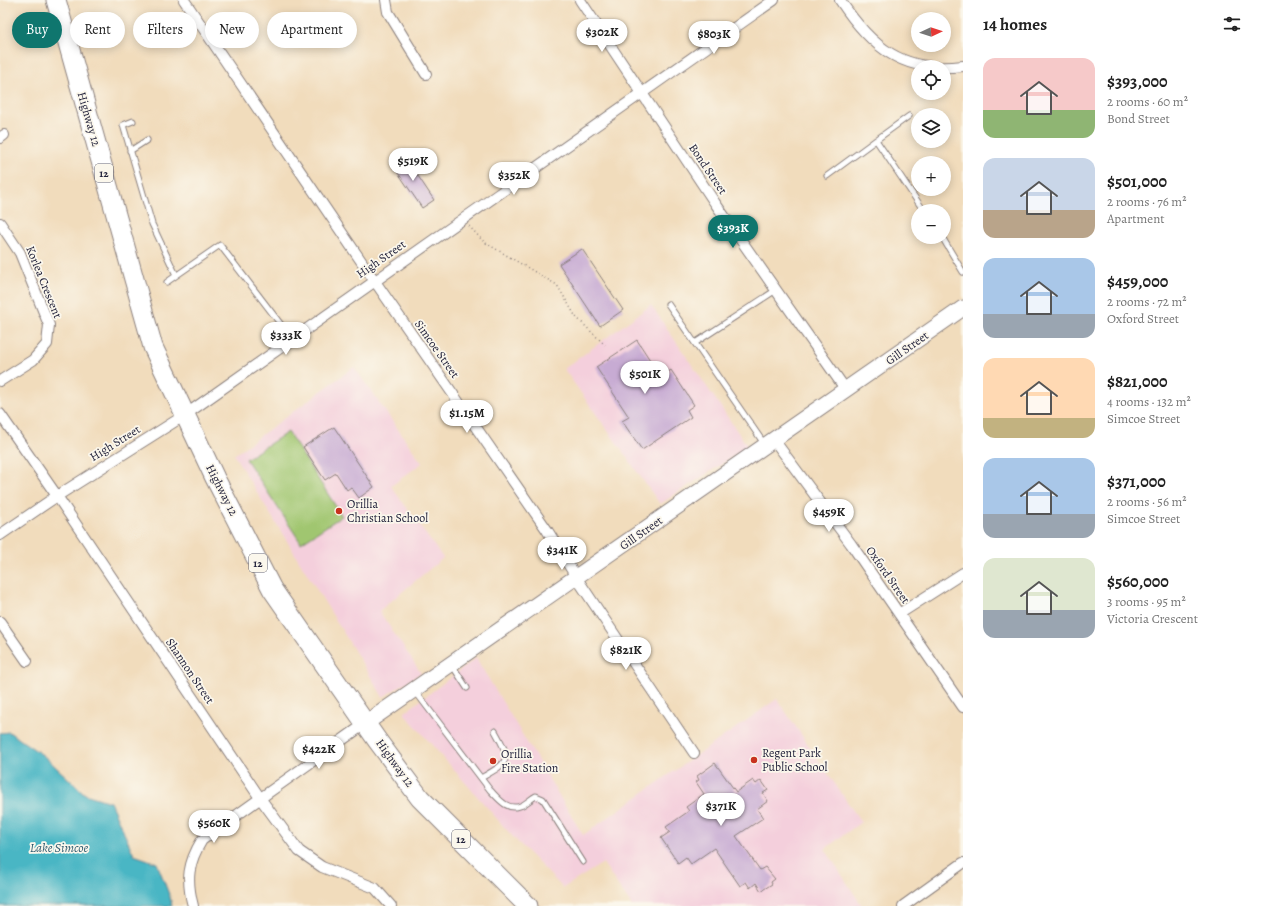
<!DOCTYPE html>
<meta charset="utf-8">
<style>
body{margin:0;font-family:Alegreya,serif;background:#f2f2f2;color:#222;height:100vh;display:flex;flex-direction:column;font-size:15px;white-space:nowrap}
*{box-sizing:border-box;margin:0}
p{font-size:13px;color:#767676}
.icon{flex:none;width:22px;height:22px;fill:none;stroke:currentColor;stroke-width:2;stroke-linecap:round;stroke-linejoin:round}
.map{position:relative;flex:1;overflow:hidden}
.side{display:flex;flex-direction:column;background:#fff;width:300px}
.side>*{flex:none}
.top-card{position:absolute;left:12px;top:12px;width:380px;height:36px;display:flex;gap:8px}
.needle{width:26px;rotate:86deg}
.buttons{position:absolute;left:911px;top:12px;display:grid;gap:8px}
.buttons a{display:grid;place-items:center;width:40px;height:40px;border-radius:50%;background:#fff;box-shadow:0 2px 10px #0003;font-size:20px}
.price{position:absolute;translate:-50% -34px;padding:0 9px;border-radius:14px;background:#fff;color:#222;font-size:13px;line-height:26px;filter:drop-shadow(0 1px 2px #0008)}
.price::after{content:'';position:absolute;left:50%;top:24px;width:12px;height:9px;margin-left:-6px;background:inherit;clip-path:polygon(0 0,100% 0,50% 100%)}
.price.selected{background:#0f766e;color:#fff}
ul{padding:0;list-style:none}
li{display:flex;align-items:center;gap:12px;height:100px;padding:0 20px}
li span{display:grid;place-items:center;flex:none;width:112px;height:80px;border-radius:12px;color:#555}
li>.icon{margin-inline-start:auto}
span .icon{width:48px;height:48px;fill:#fffc;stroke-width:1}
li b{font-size:17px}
h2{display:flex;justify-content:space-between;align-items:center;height:48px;padding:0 20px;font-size:17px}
.pill{padding:0 14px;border-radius:18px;background:#fff;box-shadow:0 2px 10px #0003;font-size:14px;line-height:36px}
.pill.selected{background:#0f766e;color:#fff}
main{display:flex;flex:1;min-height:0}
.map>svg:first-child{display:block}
</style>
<main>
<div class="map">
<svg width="963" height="906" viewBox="0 0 963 906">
<rect width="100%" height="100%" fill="#fbf7ec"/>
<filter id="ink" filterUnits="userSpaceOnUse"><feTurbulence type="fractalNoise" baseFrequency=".025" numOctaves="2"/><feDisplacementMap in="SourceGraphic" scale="8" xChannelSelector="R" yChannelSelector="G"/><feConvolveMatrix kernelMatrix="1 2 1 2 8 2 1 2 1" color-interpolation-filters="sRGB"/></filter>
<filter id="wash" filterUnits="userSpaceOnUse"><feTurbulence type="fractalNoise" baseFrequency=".012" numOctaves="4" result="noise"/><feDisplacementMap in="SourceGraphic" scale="16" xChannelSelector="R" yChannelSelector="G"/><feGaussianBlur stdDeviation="0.9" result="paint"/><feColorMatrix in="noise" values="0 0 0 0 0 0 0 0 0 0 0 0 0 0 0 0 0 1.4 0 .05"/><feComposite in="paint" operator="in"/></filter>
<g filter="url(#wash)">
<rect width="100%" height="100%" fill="#f1dcbc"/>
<path fill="#f4cfdc" d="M 651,305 L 748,447 L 660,504 L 564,369 Z
M 354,367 L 422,463 L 391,486 L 443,558 L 379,611 L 421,673 L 383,697 L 234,455 Z
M 476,658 L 583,835 L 777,699 L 861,822 L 825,849 L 862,906 L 632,906 L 603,863 L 563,888 L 513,837 L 404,713 Z"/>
<path fill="#a0c670" stroke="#617456" d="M 288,432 L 342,516 L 301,543 L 246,459 Z"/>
<path fill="#49b6c4" stroke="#366c80" d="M 9,732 L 44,756 L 85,794 L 110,802 L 134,855 L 157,863 L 170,897 L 172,906 L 0,906 L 0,733 Z"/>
<g id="blocks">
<path fill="#c7abd3" d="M 404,155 L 434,200 L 422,208 L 392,164 Z
M 582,249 L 623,310 L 600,326 L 559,264 Z
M 637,340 L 661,377 L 671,370 L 694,405 L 687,410 L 691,417 L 642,450 L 622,421 L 629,417 L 596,367 Z
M 334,427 L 374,487 L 359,498 L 351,487 L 347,490 L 336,473 L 325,480 L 303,447 Z
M 715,763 L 736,792 L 753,780 L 756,784 L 761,780 L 768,790 L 763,793 L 768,801 L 757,809 L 763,818 L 736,836 L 760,870 L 765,867 L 775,879 L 771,882 L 772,884 L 761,891 L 756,883 L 750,888 L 746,882 L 740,886 L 714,848 L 691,864 L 686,857 L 678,863 L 661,838 L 670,832 L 666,827 L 689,811 L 686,807 L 704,794 L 696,782 L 699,780 L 697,776 Z"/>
</g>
</g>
<g filter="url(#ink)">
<use href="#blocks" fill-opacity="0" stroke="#8a7f7c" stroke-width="1"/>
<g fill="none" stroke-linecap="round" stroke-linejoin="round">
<g stroke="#8a7f7c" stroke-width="7">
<path id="lane" d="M 133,121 L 123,125 L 152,224 L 176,275
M 876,140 L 909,116
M 130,151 L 147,140
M 827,176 L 876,140 L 924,211
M 942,237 L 963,272
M 167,282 L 220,245 L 292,339
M 668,304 L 765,445
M 695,343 L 776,290
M 452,665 L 467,688
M 415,691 L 490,790 C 498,798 507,811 520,806 C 526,804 530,799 536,796 L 543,799 L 583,862
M 481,778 C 509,762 512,761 495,731"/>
</g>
<g stroke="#8a7f7c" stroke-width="12">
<path id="street" d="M 184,0 L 374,280 L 547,530 L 580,583 L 694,753
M 386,0 L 388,12 L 426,74
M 580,0 L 715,203 L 846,390
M 840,0 C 871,47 903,74 963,66
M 0,138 L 4,135
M 0,223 L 20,253 L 49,325 L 47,344 L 33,360 L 0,381
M 0,414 L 57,496 L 260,798 L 299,851 L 322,867 L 375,888 L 391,906
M 774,440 L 851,544 L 963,707
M 0,535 L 57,496 L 185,415 L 774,0
M 899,614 L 963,573
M 0,622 L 27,661
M 193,906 C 186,879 188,863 202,840 L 366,723
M 903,906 L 963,863"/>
</g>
<g stroke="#8a7f7c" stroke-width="17">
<path id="secondary" d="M 366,723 L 963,308"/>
</g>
<g stroke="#8a7f7c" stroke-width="21">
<path id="highway" d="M 56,0 L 153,347 L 215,478 L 272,589 L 377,740 L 420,798 L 528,906"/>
</g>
<path stroke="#8a7f7c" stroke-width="1.5" stroke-dasharray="1 3" stroke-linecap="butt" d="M 469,226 L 484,242 L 557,285 L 576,317 L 605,345"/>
<use href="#lane" stroke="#fff" stroke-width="5"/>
<use href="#street" stroke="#fff" stroke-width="10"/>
<use href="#secondary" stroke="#fff" stroke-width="15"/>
<use href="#highway" stroke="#fff" stroke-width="19"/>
</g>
</g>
<g fill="#c8321e" stroke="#fbf7ec" stroke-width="1.5">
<circle cx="339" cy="511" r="4"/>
<circle cx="754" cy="760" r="4"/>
<circle cx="493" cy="761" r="4"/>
</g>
<g text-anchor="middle" stroke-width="3.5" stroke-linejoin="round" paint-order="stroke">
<g fill="#fbf7ec" stroke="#636270" stroke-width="1">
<rect x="95" y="164" width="18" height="18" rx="3"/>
<rect x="249" y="554" width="18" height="18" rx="3"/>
<rect x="452" y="830" width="18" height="18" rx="3"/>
</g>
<g font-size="11" font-weight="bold" fill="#22223b">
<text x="104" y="177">12</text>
<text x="258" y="567">12</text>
<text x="461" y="843">12</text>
</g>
<g font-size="12" fill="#22223b" stroke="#fbf7ec">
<text transform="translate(89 119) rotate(74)" y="4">Highway 12</text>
<text transform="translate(708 169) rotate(56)" y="4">Bond Street</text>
<text transform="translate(381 259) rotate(-35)" y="4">High Street</text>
<text transform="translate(44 282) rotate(68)" y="4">Korlea Crescent</text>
<text transform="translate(907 348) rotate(-35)" y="4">Gill Street</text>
<text transform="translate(437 349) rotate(55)" y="4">Simcoe Street</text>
<text transform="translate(115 443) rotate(-32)" y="4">High Street</text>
<text transform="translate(222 490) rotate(63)" y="4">Highway 12</text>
<text transform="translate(641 533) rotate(-35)" y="4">Gill Street</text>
<text transform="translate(888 575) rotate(55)" y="4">Oxford Street</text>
<text transform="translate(190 671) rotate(56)" y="4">Shannon Street</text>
<text transform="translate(395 763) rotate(54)" y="4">Highway 12</text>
</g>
<g font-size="12" fill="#22223b" stroke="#fbf7ec" text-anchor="start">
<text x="347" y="508">Orillia<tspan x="347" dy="14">Christian School</tspan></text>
<text x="762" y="757">Regent Park<tspan x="762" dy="14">Public School</tspan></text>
<text x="501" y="758">Orillia<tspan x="501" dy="14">Fire Station</tspan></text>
</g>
<g font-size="13" font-style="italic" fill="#325d72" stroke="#fbf7ec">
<text x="59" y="852">Lake Simcoe</text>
</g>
</g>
</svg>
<div class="buttons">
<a><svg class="needle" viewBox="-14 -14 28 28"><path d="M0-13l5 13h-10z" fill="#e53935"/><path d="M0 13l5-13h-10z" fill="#767676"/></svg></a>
<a><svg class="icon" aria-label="locate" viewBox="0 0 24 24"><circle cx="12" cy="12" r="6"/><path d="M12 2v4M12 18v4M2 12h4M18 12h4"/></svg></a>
<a><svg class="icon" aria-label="layers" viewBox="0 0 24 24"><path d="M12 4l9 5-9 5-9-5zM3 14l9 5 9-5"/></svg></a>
<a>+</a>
<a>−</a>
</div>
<b class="price" style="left:602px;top:53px">$302K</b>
<b class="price" style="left:714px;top:55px">$803K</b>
<b class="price" style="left:413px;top:182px">$519K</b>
<b class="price" style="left:514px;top:196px">$352K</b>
<b class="price selected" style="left:733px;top:249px">$393K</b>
<b class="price" style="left:286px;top:356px">$333K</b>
<b class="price" style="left:645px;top:395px">$501K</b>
<b class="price" style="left:467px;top:434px">$1.15M</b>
<b class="price" style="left:829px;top:533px">$459K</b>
<b class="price" style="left:562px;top:571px">$341K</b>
<b class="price" style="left:626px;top:671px">$821K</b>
<b class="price" style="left:319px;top:770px">$422K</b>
<b class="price" style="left:721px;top:827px">$371K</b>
<b class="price" style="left:214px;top:844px">$560K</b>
<div class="top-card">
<a class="pill selected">Buy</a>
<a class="pill">Rent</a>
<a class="pill">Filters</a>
<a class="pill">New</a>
<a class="pill">Apartment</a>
</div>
</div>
<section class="side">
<h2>14 homes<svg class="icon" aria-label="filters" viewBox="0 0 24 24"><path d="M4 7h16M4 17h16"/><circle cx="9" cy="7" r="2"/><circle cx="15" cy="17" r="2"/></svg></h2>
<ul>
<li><span style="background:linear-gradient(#f6c9c9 65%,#8fb573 0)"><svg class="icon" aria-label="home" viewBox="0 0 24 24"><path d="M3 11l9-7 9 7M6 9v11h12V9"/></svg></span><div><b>$393,000</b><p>2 rooms · 60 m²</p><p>Bond Street</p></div></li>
<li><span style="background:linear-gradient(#c9d6e8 65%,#b9a48a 0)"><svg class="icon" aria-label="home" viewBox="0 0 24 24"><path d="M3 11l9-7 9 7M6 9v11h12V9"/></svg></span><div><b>$501,000</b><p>2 rooms · 76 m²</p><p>Apartment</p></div></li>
<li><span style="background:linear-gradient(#a9c7e8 70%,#9aa5b1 0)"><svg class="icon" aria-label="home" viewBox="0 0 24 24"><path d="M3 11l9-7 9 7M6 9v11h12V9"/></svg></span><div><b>$459,000</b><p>2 rooms · 72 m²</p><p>Oxford Street</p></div></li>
<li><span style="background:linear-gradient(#ffd9b3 75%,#c2b280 0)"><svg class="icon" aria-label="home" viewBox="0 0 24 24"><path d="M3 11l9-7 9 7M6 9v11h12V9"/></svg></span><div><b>$821,000</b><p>4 rooms · 132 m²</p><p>Simcoe Street</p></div></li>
<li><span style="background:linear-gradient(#a9c7e8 70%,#9aa5b1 0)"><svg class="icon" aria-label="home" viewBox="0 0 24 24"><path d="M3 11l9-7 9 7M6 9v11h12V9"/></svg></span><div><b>$371,000</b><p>2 rooms · 56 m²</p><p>Simcoe Street</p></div></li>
<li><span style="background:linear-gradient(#dfe7d0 65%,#9aa5b1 0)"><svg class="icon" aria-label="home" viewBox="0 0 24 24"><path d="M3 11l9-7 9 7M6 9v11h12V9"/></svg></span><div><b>$560,000</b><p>3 rooms · 95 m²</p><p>Victoria Crescent</p></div></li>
</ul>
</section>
</main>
